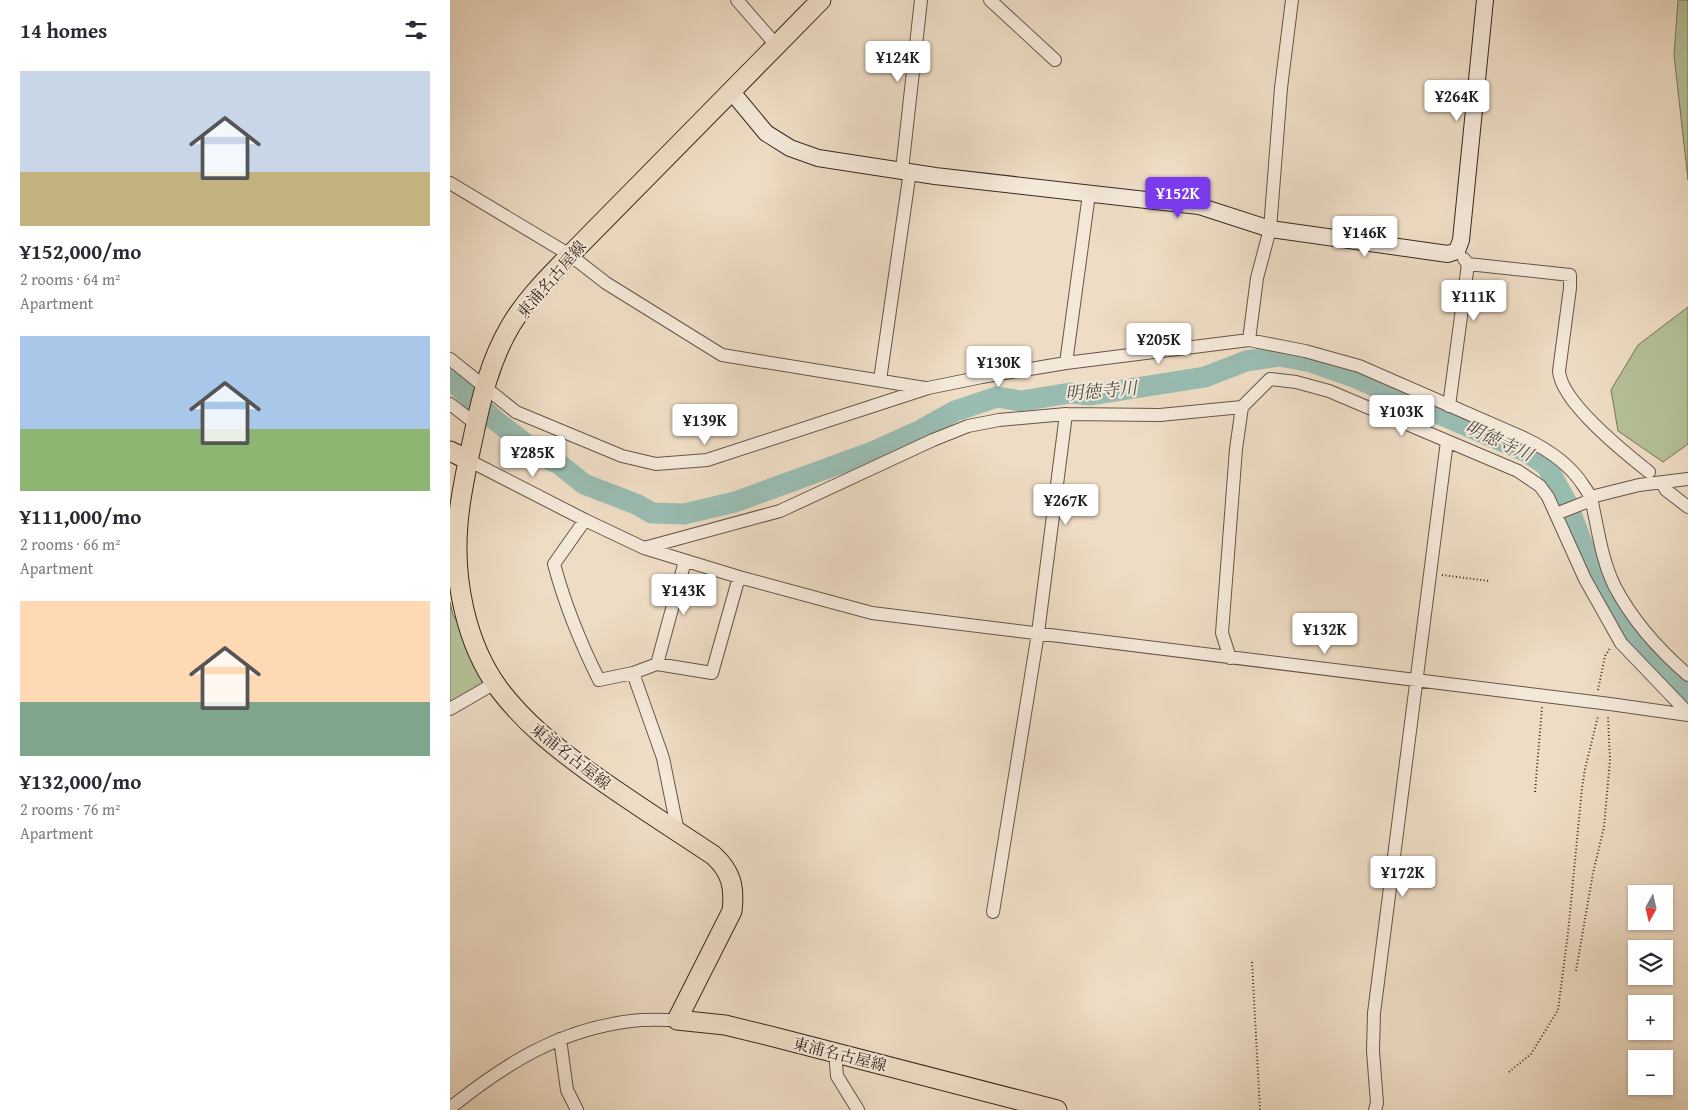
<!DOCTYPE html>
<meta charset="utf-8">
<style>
body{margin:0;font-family:"Gentium Book Plus","Noto Serif JP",serif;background:#f2f2f3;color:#2b2b33;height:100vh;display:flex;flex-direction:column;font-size:19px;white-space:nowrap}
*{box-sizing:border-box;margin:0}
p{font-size:16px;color:#7c7c81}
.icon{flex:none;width:28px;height:28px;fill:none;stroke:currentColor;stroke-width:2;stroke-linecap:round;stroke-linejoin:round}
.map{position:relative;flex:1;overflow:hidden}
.details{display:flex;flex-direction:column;background:#fff;width:450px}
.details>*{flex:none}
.needle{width:32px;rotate:188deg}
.fabs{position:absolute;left:1178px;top:885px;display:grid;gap:10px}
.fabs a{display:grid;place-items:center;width:45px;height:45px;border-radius:0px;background:#fff;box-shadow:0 1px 4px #0004;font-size:25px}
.price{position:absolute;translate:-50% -42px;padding:0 11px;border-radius:5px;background:#fff;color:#222;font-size:16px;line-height:32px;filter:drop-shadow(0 1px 2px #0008)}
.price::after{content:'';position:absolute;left:50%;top:30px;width:15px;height:11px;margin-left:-8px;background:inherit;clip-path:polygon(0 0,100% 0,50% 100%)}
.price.current{background:#7c3aed;color:#fff}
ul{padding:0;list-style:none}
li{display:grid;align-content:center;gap:10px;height:265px;padding:0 20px}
li span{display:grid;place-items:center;height:155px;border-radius:0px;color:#555}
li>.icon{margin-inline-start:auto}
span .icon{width:90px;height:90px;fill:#fffc;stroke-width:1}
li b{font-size:21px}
h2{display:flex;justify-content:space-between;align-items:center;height:60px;padding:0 20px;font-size:21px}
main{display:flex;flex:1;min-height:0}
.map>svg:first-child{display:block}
</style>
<main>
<section class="details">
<h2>14 homes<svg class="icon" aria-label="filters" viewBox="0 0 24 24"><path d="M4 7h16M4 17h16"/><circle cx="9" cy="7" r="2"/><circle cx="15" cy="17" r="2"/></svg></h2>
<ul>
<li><span style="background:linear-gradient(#c9d6e8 65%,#c2b280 0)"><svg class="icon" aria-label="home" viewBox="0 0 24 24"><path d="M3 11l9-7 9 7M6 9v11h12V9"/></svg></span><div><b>¥152,000/mo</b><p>2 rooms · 64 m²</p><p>Apartment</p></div></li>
<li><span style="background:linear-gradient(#a9c7e8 60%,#8fb573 0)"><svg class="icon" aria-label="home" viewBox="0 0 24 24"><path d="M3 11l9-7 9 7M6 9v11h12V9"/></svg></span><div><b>¥111,000/mo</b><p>2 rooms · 66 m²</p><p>Apartment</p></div></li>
<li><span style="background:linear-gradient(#ffd9b3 65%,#7fa58c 0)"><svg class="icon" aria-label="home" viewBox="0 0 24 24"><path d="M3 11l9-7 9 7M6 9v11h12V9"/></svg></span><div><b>¥132,000/mo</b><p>2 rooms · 76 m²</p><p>Apartment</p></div></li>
</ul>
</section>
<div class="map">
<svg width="1238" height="1110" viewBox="0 0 1238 1110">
<rect width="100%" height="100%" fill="#eedcc4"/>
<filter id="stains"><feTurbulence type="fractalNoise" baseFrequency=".004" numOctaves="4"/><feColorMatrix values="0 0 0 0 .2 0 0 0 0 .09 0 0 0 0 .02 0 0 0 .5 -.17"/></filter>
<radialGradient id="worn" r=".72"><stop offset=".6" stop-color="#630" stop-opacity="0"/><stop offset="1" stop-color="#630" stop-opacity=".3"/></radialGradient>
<path fill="#b5c197" stroke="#76765c" d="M 1228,0 L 1238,0 L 1238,180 L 1224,55 Z
M 1238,307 L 1238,444 L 1213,462 L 1168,431 L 1161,390 L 1188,345 Z
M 0,602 L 3,615 L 45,683 L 0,705 Z"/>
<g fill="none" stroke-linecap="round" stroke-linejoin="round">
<path stroke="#99bcb1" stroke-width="21" d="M 0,379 L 46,421 L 93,457 L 109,464 L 134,484 L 186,504 L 202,513 L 234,514 L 285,502 L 422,452 L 471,430 L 505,411 L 547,397 L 571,401 L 620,393 L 641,395 L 755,377 L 796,361 L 830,356 L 861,362 L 904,377 L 1075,451 L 1096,465 L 1117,503 L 1146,580 L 1163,615 L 1186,643 L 1238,695"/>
<g stroke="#645649" stroke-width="14">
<path id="street" d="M 287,0 L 327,46
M 540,0 L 605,60
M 452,170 L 471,0
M 0,183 L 120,255 L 156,283 L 272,355 L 475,388
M 1018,264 L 1120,275 L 1120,288 L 1109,371 C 1111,402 1175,453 1199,472
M 799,340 L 807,278 L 820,229 L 831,88 L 842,0
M 0,359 L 66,412 L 172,456 L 206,464 L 257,460 L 478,388 L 532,377 L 616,363 L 799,340 L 855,351 L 909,366 L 1074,438 C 1097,449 1119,463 1133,485 C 1136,489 1139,494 1141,498 C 1148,528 1151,559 1165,587 C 1183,621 1209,650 1238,675
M 616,363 L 639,194
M 430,380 L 460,171
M 0,404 L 26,424
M 999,406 L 1018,264 L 1014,259
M 18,460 L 135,520 L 194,548 L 289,577 L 422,613 L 1160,704 L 1238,715
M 1212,483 L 1216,490 L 1238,507
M 1141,497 L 1189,485 L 1238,479
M 1106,514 L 1141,500
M 135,520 L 104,564 C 115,605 130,642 149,680 L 183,673 L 213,758 L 228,832
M 194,548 L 330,511 L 483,440 L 518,426 L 549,420 L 616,414 L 710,415 L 792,407
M 780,658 L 772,633 L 786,449 L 792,407 L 820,379 L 846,382 L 879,391 L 1068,471 L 1090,486 L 1098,497 L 1135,579 L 1171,643 L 1238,713
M 207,664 L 235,561
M 183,673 L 207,664 L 262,673 L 289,577
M 0,709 L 45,683
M 543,912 L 588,633 L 616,414
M 110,1039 L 117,1090 L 127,1110
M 385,1052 L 387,1076 L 408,1110
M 0,1108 C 55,1064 108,1030 181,1021 C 196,1019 212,1020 227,1020
M 925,1110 L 927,1103 L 923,1051 L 924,1013 L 997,441"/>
</g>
<g stroke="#362a20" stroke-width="18">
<path id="secondary" d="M 282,92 L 316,133 L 340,148 L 368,158 L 485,176 L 749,206 L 820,229 L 998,254 L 1007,251 L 1011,240 L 1035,0"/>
</g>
<g stroke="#362a20" stroke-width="21">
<path id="primary" d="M 371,0 L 120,255 C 99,277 77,298 61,325 C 40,360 31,399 23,438 C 17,466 10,496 8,524 C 3,580 16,644 49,689 C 74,722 105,747 138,771 C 178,800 221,827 263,855 C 281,871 285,887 282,911 L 227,1020 L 275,1025 L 324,1037 L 607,1110
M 0,451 L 18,460"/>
</g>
<path stroke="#362a20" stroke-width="2" stroke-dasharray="1 2.5" stroke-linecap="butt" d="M 992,575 L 1039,581
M 1148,690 L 1155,656 L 1161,647
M 1085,792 L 1092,707
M 802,962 L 810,1110
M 1126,971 L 1143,873 L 1154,827 L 1160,760 L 1158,716
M 1059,1072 L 1081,1054 L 1108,1010 L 1118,933 L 1132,788 L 1135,769 L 1148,716"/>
<use href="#street" stroke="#f4e8d9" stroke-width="12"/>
<use href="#secondary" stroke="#f4e8d9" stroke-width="16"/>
<use href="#primary" stroke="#eedcc4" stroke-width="19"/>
</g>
<g text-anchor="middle" stroke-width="4" stroke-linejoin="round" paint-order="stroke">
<g font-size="16" fill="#362a20" stroke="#f4e8d9">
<text transform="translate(101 279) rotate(-49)" y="6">東浦名古屋線</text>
<text transform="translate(121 756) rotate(38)" y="6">東浦名古屋線</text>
<text transform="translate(390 1054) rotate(14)" y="6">東浦名古屋線</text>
</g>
<g font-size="18" font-style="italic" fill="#4f4e44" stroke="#f4e8d9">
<text transform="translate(651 391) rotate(-5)" y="6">明徳寺川</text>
<text transform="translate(1049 441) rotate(25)" y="6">明徳寺川</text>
</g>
</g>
<rect width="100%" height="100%" filter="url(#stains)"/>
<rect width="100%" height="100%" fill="url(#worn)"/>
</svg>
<div class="fabs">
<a><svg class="needle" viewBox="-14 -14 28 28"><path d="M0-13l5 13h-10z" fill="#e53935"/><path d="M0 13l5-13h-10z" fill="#7c7c81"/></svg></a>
<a><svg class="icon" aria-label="layers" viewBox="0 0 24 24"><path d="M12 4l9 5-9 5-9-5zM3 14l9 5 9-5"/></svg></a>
<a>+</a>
<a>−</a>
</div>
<b class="price" style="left:448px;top:83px">¥124K</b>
<b class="price" style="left:1007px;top:122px">¥264K</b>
<b class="price current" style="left:728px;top:219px">¥152K</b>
<b class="price" style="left:915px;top:258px">¥146K</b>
<b class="price" style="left:1024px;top:322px">¥111K</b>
<b class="price" style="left:709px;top:365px">¥205K</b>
<b class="price" style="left:549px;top:388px">¥130K</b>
<b class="price" style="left:952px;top:437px">¥103K</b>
<b class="price" style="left:255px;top:446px">¥139K</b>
<b class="price" style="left:83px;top:478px">¥285K</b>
<b class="price" style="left:616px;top:526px">¥267K</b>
<b class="price" style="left:234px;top:616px">¥143K</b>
<b class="price" style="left:875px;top:655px">¥132K</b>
<b class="price" style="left:953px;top:898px">¥172K</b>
</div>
</main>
